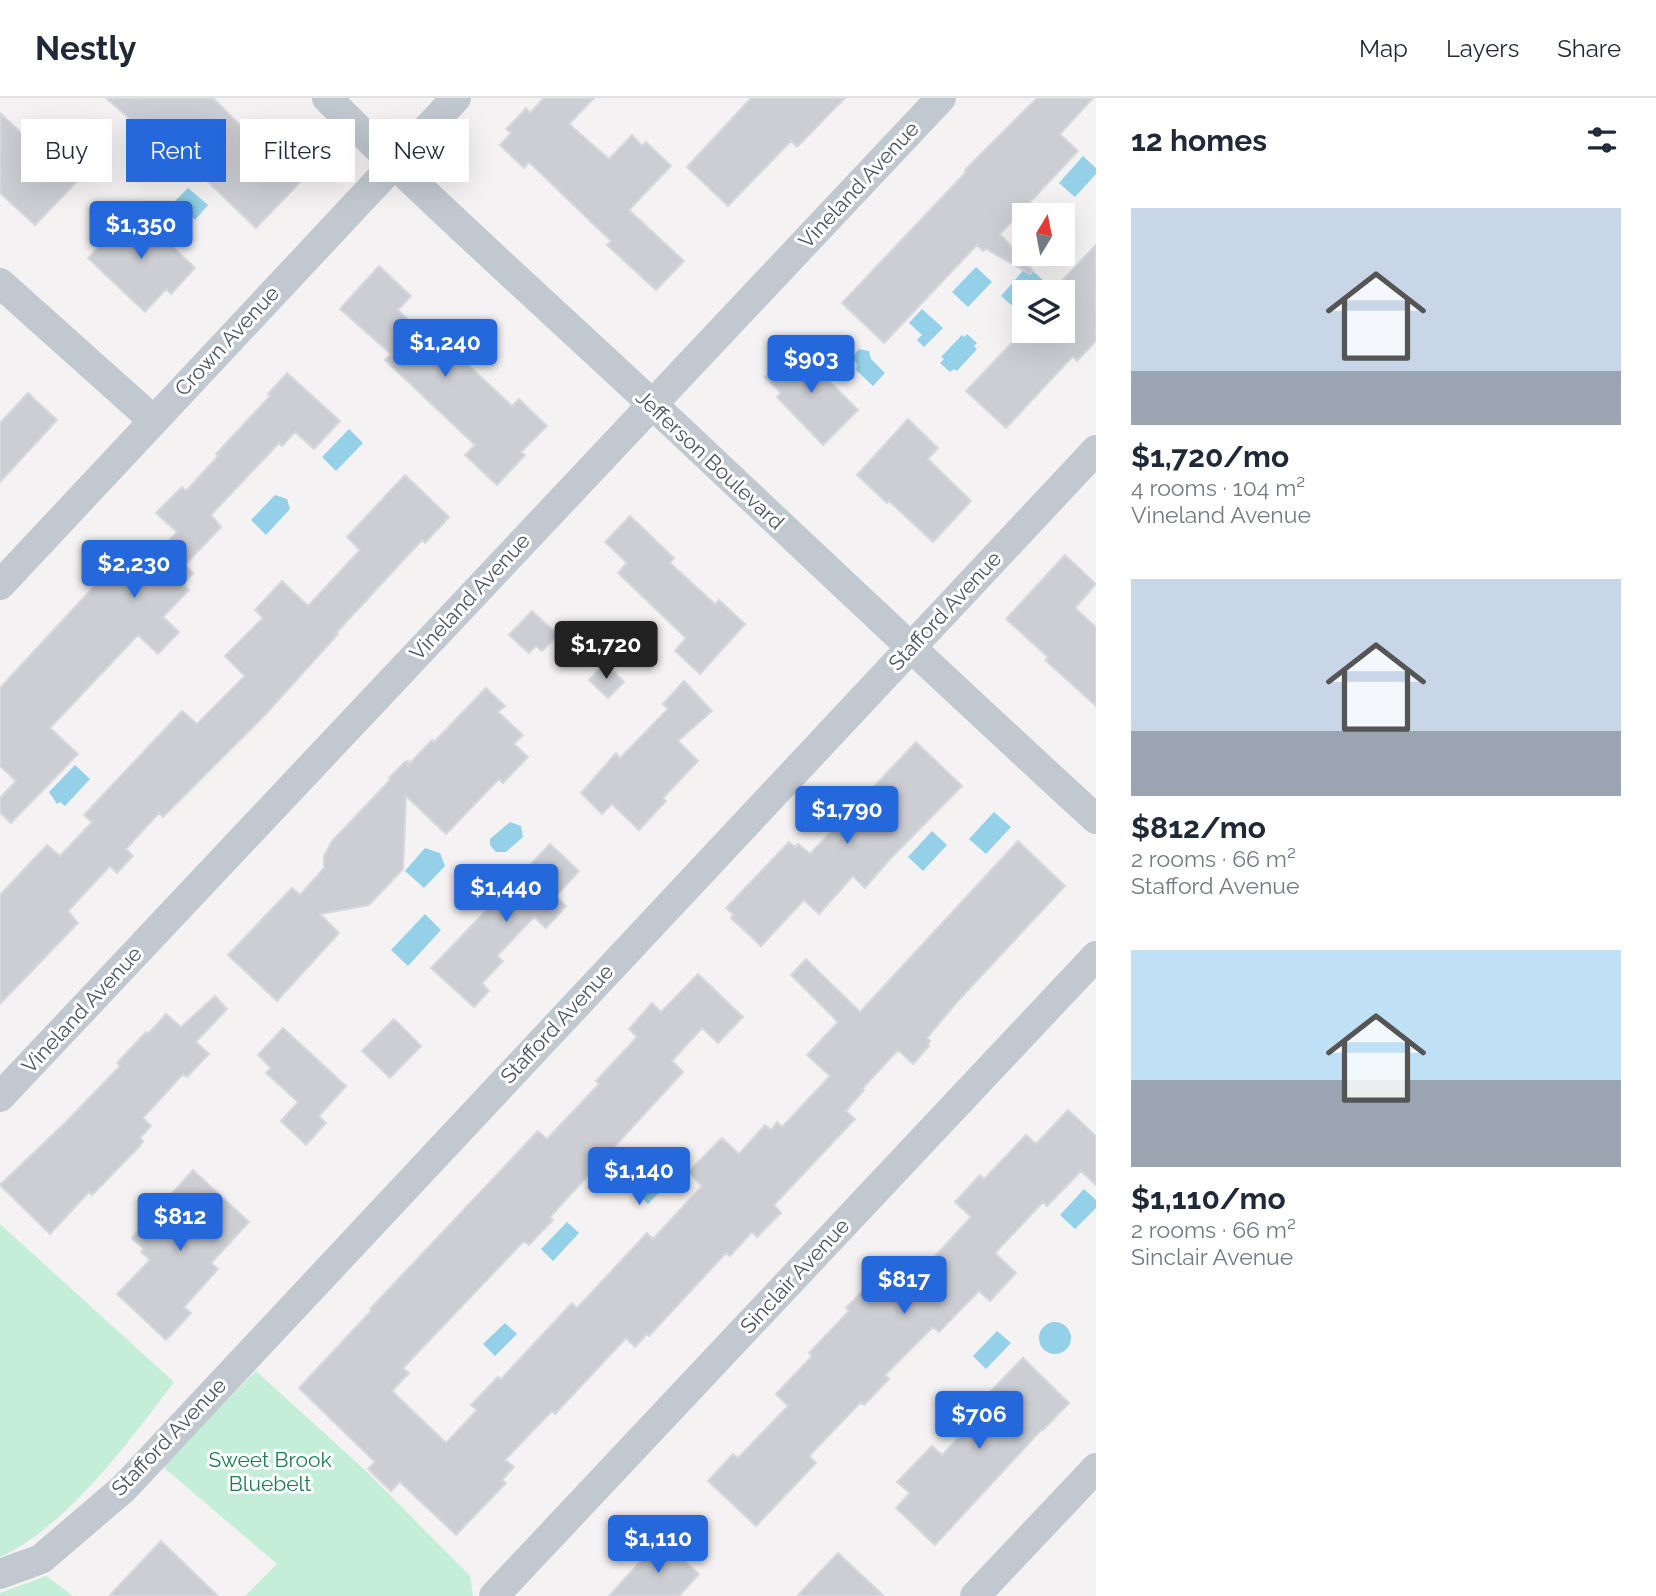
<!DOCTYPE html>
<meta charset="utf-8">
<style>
body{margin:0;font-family:Raleway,sans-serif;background:#f6f6f7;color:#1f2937;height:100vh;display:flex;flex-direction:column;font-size:26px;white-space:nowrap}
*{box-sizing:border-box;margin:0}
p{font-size:23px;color:#747a83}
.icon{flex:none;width:38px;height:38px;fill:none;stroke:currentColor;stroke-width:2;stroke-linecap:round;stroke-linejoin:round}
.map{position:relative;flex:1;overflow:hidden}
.details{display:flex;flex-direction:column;background:#fff;width:560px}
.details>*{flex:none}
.banner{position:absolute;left:21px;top:21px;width:665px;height:63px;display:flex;gap:14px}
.needle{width:46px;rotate:10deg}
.tools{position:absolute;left:1012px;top:105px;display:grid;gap:14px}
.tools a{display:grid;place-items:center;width:63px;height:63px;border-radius:0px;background:#fff;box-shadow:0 7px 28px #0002;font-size:35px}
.price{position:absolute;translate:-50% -60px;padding:0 16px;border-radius:7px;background:#2468dc;color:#fff;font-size:23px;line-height:46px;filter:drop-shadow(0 2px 4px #0008)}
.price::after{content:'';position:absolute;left:50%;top:42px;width:21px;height:16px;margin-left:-10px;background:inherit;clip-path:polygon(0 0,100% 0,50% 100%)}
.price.current{background:#222;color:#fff}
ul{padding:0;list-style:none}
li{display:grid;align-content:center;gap:14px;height:371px;padding:0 35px}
li span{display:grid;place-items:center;height:217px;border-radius:0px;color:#555}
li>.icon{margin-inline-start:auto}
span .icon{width:126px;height:126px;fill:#fffc;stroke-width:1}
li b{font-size:30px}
h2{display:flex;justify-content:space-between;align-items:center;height:84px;padding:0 35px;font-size:30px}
.chip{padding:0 24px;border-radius:0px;background:#fff;box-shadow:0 7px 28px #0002;font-size:24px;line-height:63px}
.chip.current{background:#2468dc;color:#fff}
header{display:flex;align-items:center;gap:42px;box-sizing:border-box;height:98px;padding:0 35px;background:#fff;border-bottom:2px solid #e0e1e3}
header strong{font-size:33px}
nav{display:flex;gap:38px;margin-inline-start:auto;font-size:24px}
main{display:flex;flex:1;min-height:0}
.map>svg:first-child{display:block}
</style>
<header>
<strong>Nestly</strong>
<nav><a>Map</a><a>Layers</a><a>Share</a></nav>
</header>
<main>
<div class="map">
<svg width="1096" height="1498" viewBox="0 0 1096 1498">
<rect width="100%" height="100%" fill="#f4f2f2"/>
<path fill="#c4eed7" d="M 0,1126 L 174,1284 C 130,1342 68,1428 0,1459 Z
M 256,1273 L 366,1373 L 470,1478 L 473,1498 L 245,1498 L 277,1466 L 162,1368 Z
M 46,1478 L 73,1498 L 0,1498 L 0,1495 Z"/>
<path fill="#94d1e8" d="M 1083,58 L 1096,70 L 1096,76 L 1075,99 L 1059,85 Z
M 188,90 L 208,107 L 195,122 L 175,103 Z
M 1027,168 L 1044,183 L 1034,194 L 1024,194 L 1024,206 L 1018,213 L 1001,198 Z
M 976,169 L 992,184 L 968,209 L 952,194 Z
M 922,211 L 943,230 L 924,249 L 917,242 L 922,237 L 909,225 Z
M 967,236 L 977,245 L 974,248 L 977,251 L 957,273 L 954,271 L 950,274 L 940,265 L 944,261 L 941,259 L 962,237 L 964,239 Z
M 859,251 L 869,253 L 871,261 L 885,275 L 873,288 L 856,272 L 857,267 L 853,259 Z
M 349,331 L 363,345 L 336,373 L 322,359 Z
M 275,397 L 287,401 L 290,411 L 266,437 L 251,422 Z
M 75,667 L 90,681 L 65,708 L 60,704 L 57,706 L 49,694 Z
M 994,714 L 1011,729 L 986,756 L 969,741 Z
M 510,724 L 521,728 L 523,739 L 506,754 L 496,754 L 490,747 L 490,741 Z
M 932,733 L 947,747 L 923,773 L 908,759 Z
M 425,750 L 440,755 L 445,768 L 424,790 L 405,773 Z
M 425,816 L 441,832 L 408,868 L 391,852 Z
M 661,1067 L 674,1079 L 648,1106 L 636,1094 Z
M 1084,1091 L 1096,1102 L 1096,1110 L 1075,1131 L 1060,1117 Z
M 567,1124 L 579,1135 L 553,1163 L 541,1151 Z
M1039 1240a16 16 0 1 1 32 0a16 16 0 1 1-32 0Z
M 505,1225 L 517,1236 L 495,1258 L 483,1246 Z
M 997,1233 L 1011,1245 L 986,1271 L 973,1258 Z"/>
<path fill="#ccced4" stroke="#d6d8dd" stroke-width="2" d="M 106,0 L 213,0 L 241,28 L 246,27 L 266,51 L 288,68 L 287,72 L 300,84 L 256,130 L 148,26 L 142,32 Z
M 544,0 L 594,0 L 569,26 L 609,61 L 632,37 L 642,48 L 646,44 L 671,68 L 629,112 L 684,163 L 656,192 L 607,147 L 611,143 L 529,64 L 524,70 L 500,47 L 511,35 L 506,31 L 517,20 L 526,10 L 530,15 Z
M 751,0 L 845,0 L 797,49 L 791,43 L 728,108 L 687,69 Z
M 1037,0 L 1093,0 L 1060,36 L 1078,53 L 1000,136 L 1033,173 L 1030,176 L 986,151 L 983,153 L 977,147 L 884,245 L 842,205 L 965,75 L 965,72 Z
M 0,15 L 49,61 L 63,46 L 89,71 L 35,127 L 0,95 Z
M 134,111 L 195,170 L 171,196 L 166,191 L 145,214 L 88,160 Z
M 1096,147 L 1096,243 L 1077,263 L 1073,258 L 1006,330 L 966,293 L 1024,232 L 1062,233 L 1062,194 L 1051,194 Z
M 379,168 L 411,198 L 398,212 L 441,253 L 447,247 L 512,308 L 519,301 L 547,328 L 521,354 L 525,357 L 497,387 L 465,357 L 475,347 L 385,262 L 391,256 L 340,211 Z
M 795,249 L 811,265 L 818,258 L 836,276 L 829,283 L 858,312 L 823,347 L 777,299 L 781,295 L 765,279 Z
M 287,275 L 340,323 L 314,351 L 295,334 L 282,348 L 279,345 L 211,417 L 221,429 L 185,467 L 193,475 L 183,486 L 189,492 L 163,519 L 179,534 L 158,556 L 138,537 L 50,630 L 78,656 L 11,725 L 0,714 L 0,700 L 16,683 L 0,668 L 0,590 L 111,470 L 128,485 L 177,434 L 156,415 L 182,389 L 186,393 L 218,358 L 216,356 L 270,298 L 268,296 Z
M 28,295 L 57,322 L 0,384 L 0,325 Z
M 908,321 L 938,350 L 928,361 L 971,403 L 933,444 L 889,403 L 887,405 L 857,377 Z
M 405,377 L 449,419 L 425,445 L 422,442 L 336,535 L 338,536 L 265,617 L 163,719 L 159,715 L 126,751 L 133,758 L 117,775 L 110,768 L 68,813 L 78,825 L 0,906 L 0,797 L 47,747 L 60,758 L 92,724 L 84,717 L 182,613 L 197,626 L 245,578 L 225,558 L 263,520 L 255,512 L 282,483 L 308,508 L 360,452 L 347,439 Z
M 630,418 L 674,460 L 670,465 L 715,506 L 719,502 L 745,526 L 700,576 L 675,553 L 686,540 L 618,475 L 627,465 L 605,444 Z
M 1065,457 L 1096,486 L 1075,510 L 1096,529 L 1096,608 L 1045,562 L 1048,559 L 1006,521 Z
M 532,513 L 558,537 L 542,553 L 536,548 L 529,555 L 509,537 Z
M 605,565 L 624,584 L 608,600 L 589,582 Z
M 684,583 L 712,613 L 678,643 L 698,663 L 663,700 L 666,703 L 639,732 L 612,706 L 602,716 L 581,695 L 616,655 L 620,660 L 668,611 L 663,606 Z
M 486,590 L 505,608 L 498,614 L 523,637 L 514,646 L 528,659 L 503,685 L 499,681 L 446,736 L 406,698 L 403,771 L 369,807 L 320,816 L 339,835 L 277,903 L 228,857 L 292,790 L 300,797 L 324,770 L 324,758 L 332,743 L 390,682 L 389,680 L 405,664 L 408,663 L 408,667 L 432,642 L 434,644 Z
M 916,644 L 962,688 L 890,761 L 865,790 L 853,778 L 819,816 L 804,802 L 761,848 L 731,820 L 733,816 L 726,810 L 789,744 L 795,749 L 798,746 L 810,756 Z
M 1018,743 L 1065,788 L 957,904 L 927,940 L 930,943 L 928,946 L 929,948 L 913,966 L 898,952 L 862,991 L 864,992 L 846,1013 L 855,1021 L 774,1107 L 781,1115 L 757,1139 L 752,1134 L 730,1158 L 726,1155 L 649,1238 L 647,1236 L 635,1249 L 626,1240 L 555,1316 L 552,1313 L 505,1362 L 514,1369 L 502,1382 L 506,1385 L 456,1437 L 400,1384 L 391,1393 L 368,1371 L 375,1364 L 299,1290 L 371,1213 L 370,1211 L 538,1033 L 547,1041 L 599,986 L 596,983 L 637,939 L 629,931 L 652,905 L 661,914 L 698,876 L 743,919 L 718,945 L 702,930 L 672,963 L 683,974 L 550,1119 L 553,1122 L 529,1147 L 524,1143 L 403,1270 L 409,1275 L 392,1293 L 446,1345 L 477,1312 L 471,1307 L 498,1279 L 501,1281 L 572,1205 L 577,1210 L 647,1135 L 653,1141 L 702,1088 L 688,1074 L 722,1040 L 739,1056 L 765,1027 L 771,1032 L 777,1024 L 782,1029 L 830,978 L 807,957 L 838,924 L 791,877 L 806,861 L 860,914 Z
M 550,746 L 579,773 L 556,798 L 566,808 L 546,830 L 534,819 L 497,858 L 503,863 L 482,885 L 489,893 L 474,909 L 431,870 Z
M 215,898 L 227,911 L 196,944 L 209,956 L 187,979 L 183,976 L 143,1020 L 151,1028 L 140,1040 L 143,1043 L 140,1048 L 92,1097 L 89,1094 L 50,1136 L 0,1087 L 67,1023 L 120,968 L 117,965 L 146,934 L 148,936 L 166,916 L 181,929 Z
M 394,921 L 421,948 L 390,980 L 362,953 Z
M 283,930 L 346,988 L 319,1018 L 326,1025 L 306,1047 L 281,1023 L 298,1004 L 266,975 L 271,970 L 258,957 Z
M 1068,1012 L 1096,1038 L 1096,1087 L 1081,1073 L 1047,1108 L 1043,1104 L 995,1155 L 1016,1175 L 990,1203 L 979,1193 L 939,1234 L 933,1229 L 885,1277 L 889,1281 L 864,1307 L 861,1304 L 809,1358 L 816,1365 L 756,1428 L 708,1383 L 733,1356 L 738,1360 L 788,1308 L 776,1296 L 812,1258 L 809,1255 L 849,1213 L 846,1210 L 871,1184 L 885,1197 L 919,1162 L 926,1168 L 971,1119 L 955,1104 L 980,1077 L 984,1081 L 1026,1037 L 1036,1046 Z
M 193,1072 L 249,1124 L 211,1165 L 218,1171 L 184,1209 L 191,1215 L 166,1242 L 117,1196 L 150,1162 L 141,1154 L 144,1151 L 132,1140 Z
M 1023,1260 L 1069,1305 L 1043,1332 L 1042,1331 L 935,1447 L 896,1410 L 910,1395 L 897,1384 L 932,1348 L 942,1357 L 976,1321 L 965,1311 L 981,1295 L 985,1299 Z
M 661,1441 L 699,1476 L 679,1498 L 609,1498 Z
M 161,1443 L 218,1498 L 109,1498 Z
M 838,1455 L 884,1498 L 797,1498 Z"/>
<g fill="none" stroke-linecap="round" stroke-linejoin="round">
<path stroke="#c1c8d0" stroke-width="30" d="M 327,0 C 432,105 543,204 651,305 C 799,444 946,584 1096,721
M 0,185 L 153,322
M 0,487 L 456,0
M 0,999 L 941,0
M 0,1476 L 41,1461 L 124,1390 L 1096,352
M 494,1498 L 1096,858
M 975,1498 L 1096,1370"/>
</g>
<g text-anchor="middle" stroke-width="6" stroke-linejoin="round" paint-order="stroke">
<g font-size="21" fill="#4b545f" stroke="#fff">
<text transform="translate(859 87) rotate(-47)" y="7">Vineland Avenue</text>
<text transform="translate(227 243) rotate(-47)" y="7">Crown Avenue</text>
<text transform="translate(710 362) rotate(43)" y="7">Jefferson Boulevard</text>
<text transform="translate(470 499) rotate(-47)" y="7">Vineland Avenue</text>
<text transform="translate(945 513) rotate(-47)" y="7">Stafford Avenue</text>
<text transform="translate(82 912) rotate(-47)" y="7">Vineland Avenue</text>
<text transform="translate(557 926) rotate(-47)" y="7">Stafford Avenue</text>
<text transform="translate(795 1178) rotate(-47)" y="7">Sinclair Avenue</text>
<text transform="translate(169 1339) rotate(-46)" y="7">Stafford Avenue</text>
</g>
<g font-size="21" fill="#1d7e54" stroke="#fff">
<text x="270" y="1369">Sweet Brook<tspan x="270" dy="24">Bluebelt</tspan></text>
</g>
</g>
</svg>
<div class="tools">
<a><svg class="needle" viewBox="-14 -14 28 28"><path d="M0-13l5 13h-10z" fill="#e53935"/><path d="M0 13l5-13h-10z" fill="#747a83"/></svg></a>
<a><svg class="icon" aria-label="layers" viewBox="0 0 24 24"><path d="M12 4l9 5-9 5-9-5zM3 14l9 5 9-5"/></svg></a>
</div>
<b class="price" style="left:141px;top:163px">$1,350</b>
<b class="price" style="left:445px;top:281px">$1,240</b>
<b class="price" style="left:811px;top:297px">$903</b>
<b class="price" style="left:134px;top:502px">$2,230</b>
<b class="price current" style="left:606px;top:583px">$1,720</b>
<b class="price" style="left:847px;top:748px">$1,790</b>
<b class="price" style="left:506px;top:826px">$1,440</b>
<b class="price" style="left:639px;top:1109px">$1,140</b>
<b class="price" style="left:180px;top:1155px">$812</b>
<b class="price" style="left:904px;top:1218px">$817</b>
<b class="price" style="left:979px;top:1353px">$706</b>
<b class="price" style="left:658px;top:1477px">$1,110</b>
<div class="banner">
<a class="chip">Buy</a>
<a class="chip current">Rent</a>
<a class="chip">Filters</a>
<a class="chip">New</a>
</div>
</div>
<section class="details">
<h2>12 homes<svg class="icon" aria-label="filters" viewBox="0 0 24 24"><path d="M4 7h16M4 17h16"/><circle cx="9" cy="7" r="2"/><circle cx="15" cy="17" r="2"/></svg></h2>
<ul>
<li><span style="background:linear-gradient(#c9d6e8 75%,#9aa5b1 0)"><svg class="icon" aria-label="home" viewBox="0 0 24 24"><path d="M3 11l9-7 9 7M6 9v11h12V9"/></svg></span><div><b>$1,720/mo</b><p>4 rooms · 104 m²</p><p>Vineland Avenue</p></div></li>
<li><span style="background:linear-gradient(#c9d6e8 70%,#9aa5b1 0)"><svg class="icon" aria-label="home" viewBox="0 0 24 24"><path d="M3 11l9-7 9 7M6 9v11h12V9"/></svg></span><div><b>$812/mo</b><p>2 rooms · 66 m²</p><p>Stafford Avenue</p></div></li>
<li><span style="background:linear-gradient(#bfe0f5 60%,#9aa5b1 0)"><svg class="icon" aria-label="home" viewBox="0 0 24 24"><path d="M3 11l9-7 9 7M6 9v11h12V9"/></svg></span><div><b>$1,110/mo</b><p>2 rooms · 66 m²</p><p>Sinclair Avenue</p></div></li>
</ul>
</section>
</main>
